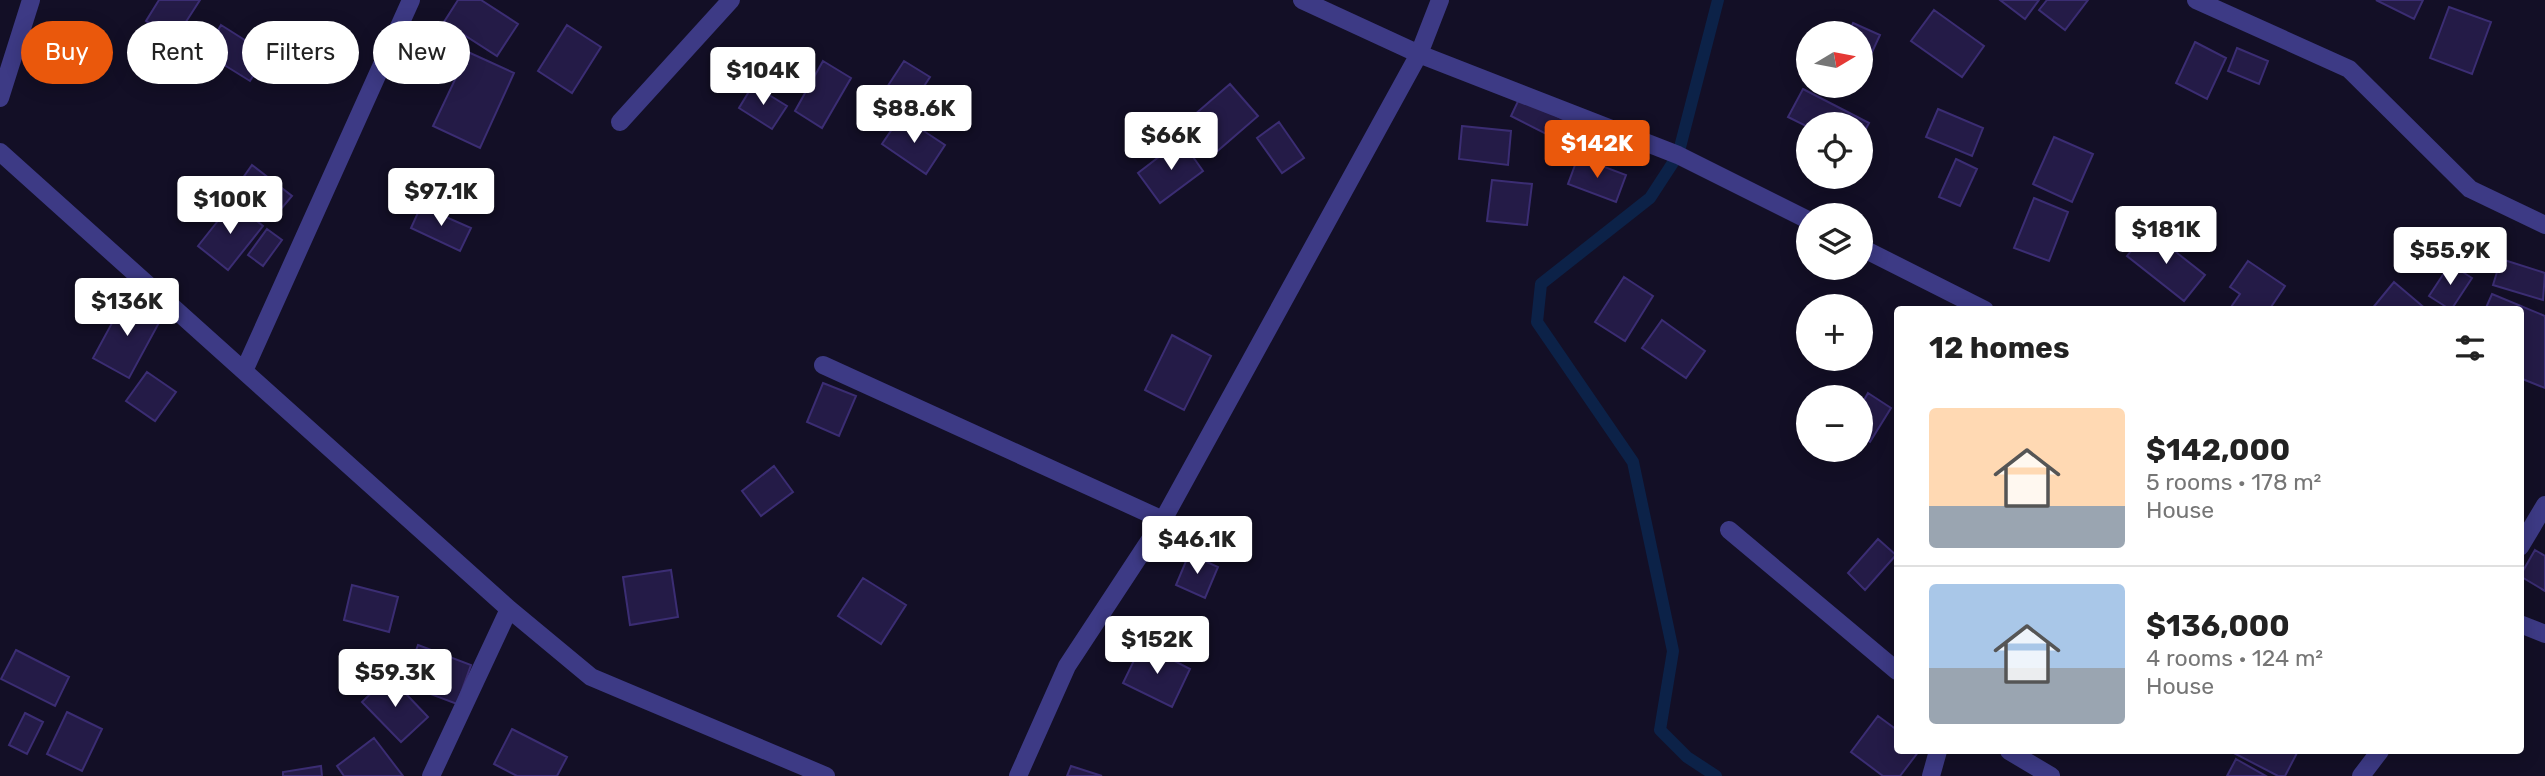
<!DOCTYPE html>
<meta charset="utf-8">
<style>
body{margin:0;font-family:Rubik,sans-serif;background:#f6f6f6;color:#222;height:100vh;display:flex;flex-direction:column;font-size:26px;white-space:nowrap}
*{box-sizing:border-box;margin:0}
p{font-size:23px;color:#767676}
.icon{flex:none;width:38px;height:38px;fill:none;stroke:currentColor;stroke-width:2;stroke-linecap:round;stroke-linejoin:round}
.map{position:relative;flex:1;overflow:hidden}
.panel{position:absolute;left:1894px;top:306px;width:630px;height:448px;display:flex;flex-direction:column;background:#fff;border-radius:7px;box-shadow:0 4px 18px #0003}
.panel>*{flex:none}
.hud{position:absolute;left:21px;top:21px;width:665px;height:63px;display:flex;gap:14px}
.needle{width:46px;rotate:80deg}
.controls{position:absolute;left:1796px;top:21px;display:grid;gap:14px}
.controls a{display:grid;place-items:center;width:77px;height:77px;border-radius:50%;background:#fff;box-shadow:0 4px 18px #0003;font-size:35px}
.price{position:absolute;translate:-50% -60px;padding:0 16px;border-radius:7px;background:#fff;color:#222;font-size:23px;line-height:46px;filter:drop-shadow(0 2px 4px #0008)}
.price::after{content:'';position:absolute;left:50%;top:42px;width:21px;height:16px;margin-left:-10px;background:inherit;clip-path:polygon(0 0,100% 0,50% 100%)}
.price.current{background:#ea580c;color:#fff}
ul{padding:0;list-style:none}
li{display:flex;align-items:center;gap:21px;height:175px;padding:0 35px}
li+li{border-top:2px solid #e0e0e0}
li span{display:grid;place-items:center;flex:none;width:196px;height:140px;border-radius:7px;color:#555}
li>.icon{margin-inline-start:auto}
span .icon{width:84px;height:84px;fill:#fffc;stroke-width:1}
li b{font-size:30px}
h2{display:flex;justify-content:space-between;align-items:center;height:84px;padding:0 35px;font-size:30px}
.pill{padding:0 24px;border-radius:32px;background:#fff;box-shadow:0 4px 18px #0003;font-size:24px;line-height:63px}
.pill.current{background:#ea580c;color:#fff}
.map>svg:first-child{display:block}
</style>
<div class="map">
<svg width="2545" height="776" viewBox="0 0 2545 776">
<rect width="100%" height="100%" fill="#130f26"/>
<g fill="none" stroke-linecap="round" stroke-linejoin="round">
<path stroke="#0c2248" stroke-width="12" d="M 1716,776 L 1687,757 L 1660,730 L 1673,651 L 1633,462 L 1537,322 L 1541,284 L 1650,198 L 1678,155 L 1718,0"/>
</g>
<path fill="#241b47" stroke="#3b2d73" stroke-width="2" d="M 159,0 L 200,0 L 175,39 L 146,21 Z
M 458,0 L 481,0 L 518,24 L 497,56 L 444,22 Z
M 2000,0 L 2039,0 L 2025,19 Z
M 2047,0 L 2088,0 L 2065,30 L 2039,10 Z
M 2376,0 L 2423,0 L 2414,19 Z
M 2449,7 L 2491,22 L 2472,74 L 2430,58 Z
M 1934,10 L 1984,46 L 1962,77 L 1911,41 Z
M 1853,23 L 1880,35 L 1860,78 L 1860,33 L 1849,33 Z
M 221,25 L 267,54 L 250,81 L 205,53 Z
M 567,25 L 601,47 L 572,93 L 538,71 Z
M 2195,42 L 2226,58 L 2207,99 L 2176,83 Z
M 2237,48 L 2268,61 L 2259,84 L 2228,71 Z
M 468,52 L 514,73 L 480,148 L 433,126 Z
M 823,61 L 851,78 L 822,128 L 795,111 Z
M 904,61 L 930,77 L 905,115 L 880,98 Z
M 1230,84 L 1258,116 L 1214,154 L 1186,122 Z
M 753,85 L 787,106 L 772,129 L 739,108 Z
M 1803,89 L 1869,123 L 1860,140 L 1860,124 L 1808,124 L 1808,127 L 1788,117 Z
M 1520,97 L 1567,121 L 1558,140 L 1511,116 Z
M 1938,109 L 1983,128 L 1972,156 L 1926,137 Z
M 901,116 L 945,145 L 926,174 L 882,144 Z
M 1279,122 L 1304,158 L 1282,173 L 1257,138 Z
M 1589,122 L 1628,138 L 1616,165 L 1578,150 Z
M 1462,126 L 1511,131 L 1508,165 L 1459,159 Z
M 2054,137 L 2093,154 L 2072,202 L 2033,184 Z
M 1181,140 L 1203,171 L 1160,203 L 1138,173 Z
M 1578,157 L 1626,175 L 1616,202 L 1568,184 Z
M 1956,159 L 1977,169 L 1960,206 L 1939,197 Z
M 252,165 L 292,196 L 271,221 L 233,192 Z
M 1492,180 L 1532,184 L 1527,225 L 1487,221 Z
M 2034,198 L 2068,212 L 2049,261 L 2014,248 Z
M 233,202 L 263,226 L 228,270 L 198,246 Z
M 421,206 L 471,228 L 460,251 L 411,228 Z
M 267,229 L 282,240 L 263,266 L 248,255 Z
M 2148,230 L 2205,275 L 2184,301 L 2127,256 Z
M 2501,259 L 2545,273 L 2543,300 L 2493,285 Z
M 2248,261 L 2285,286 L 2269,310 L 2229,310 L 2240,294 L 2230,287 Z
M 2450,264 L 2472,278 L 2451,310 L 2429,296 Z
M 1624,277 L 1653,296 L 1625,341 L 1595,322 Z
M 2394,282 L 2427,310 L 2371,310 Z
M 2492,294 L 2545,316 L 2545,388 L 2520,378 L 2520,310 L 2485,310 Z
M 125,299 L 161,319 L 129,378 L 93,358 Z
M 1662,320 L 1705,351 L 1686,378 L 1642,348 Z
M 1172,335 L 1211,356 L 1184,410 L 1145,390 Z
M 147,372 L 176,392 L 155,421 L 126,401 Z
M 823,383 L 856,396 L 839,436 L 807,422 Z
M 1868,393 L 1891,408 L 1870,442 L 1860,436 L 1860,407 Z
M 774,466 L 793,492 L 761,516 L 742,491 Z
M 1878,539 L 1896,555 L 1865,590 L 1848,573 Z
M 2535,550 L 2545,556 L 2545,591 L 2520,576 Z
M 1189,554 L 1218,567 L 1205,598 L 1176,585 Z
M 671,570 L 678,617 L 630,625 L 623,577 Z
M 863,578 L 906,605 L 881,644 L 838,616 Z
M 352,585 L 398,597 L 389,632 L 344,620 Z
M 1142,644 L 1190,669 L 1172,707 L 1123,683 Z
M 418,645 L 471,665 L 457,704 L 404,684 Z
M 16,650 L 69,677 L 55,706 L 1,679 Z
M 389,676 L 428,717 L 401,742 L 362,702 Z
M 67,712 L 102,729 L 82,771 L 47,754 Z
M 25,713 L 43,722 L 27,754 L 9,745 Z
M 1878,716 L 1897,730 L 1897,751 L 1919,751 L 1900,776 L 1883,776 L 1851,752 Z
M 512,729 L 567,757 L 557,776 L 517,776 L 494,764 Z
M 374,738 L 403,776 L 344,776 L 337,766 Z
M 2230,751 L 2298,751 L 2285,776 L 2278,776 Z
M 2236,759 L 2266,776 L 2227,776 Z
M 321,766 L 322,776 L 283,776 L 283,772 Z
M 1071,766 L 1102,776 L 1067,776 Z"/>
<g fill="none" stroke-linecap="round" stroke-linejoin="round">
<path stroke="#3d3a85" stroke-width="18" d="M 620,122 L 731,0
M 823,365 L 1163,520"/>
<path stroke="#3d3a85" stroke-width="18" d="M 1302,0 L 1419,54 L 1678,155 L 1808,220
M 2196,0 L 2349,69 L 2470,189 L 2545,225
M 0,98 L 31,0
M 0,152 L 509,609 L 591,677 L 826,776
M 1860,247 L 1985,310
M 244,371 L 411,0
M 1729,530 L 1897,671
M 2520,547 L 2545,505
M 2520,624 L 2545,634
M 2009,751 L 2051,776
M 431,776 L 509,609
M 1018,776 L 1067,666 L 1163,520 L 1419,54 L 1440,0
M 1931,776 L 1938,751
M 2361,776 L 2380,751"/>
</g>
</svg>
<div class="controls">
<a><svg class="needle" viewBox="-14 -14 28 28"><path d="M0-13l5 13h-10z" fill="#e53935"/><path d="M0 13l5-13h-10z" fill="#767676"/></svg></a>
<a><svg class="icon" aria-label="locate" viewBox="0 0 24 24"><circle cx="12" cy="12" r="6"/><path d="M12 2v4M12 18v4M2 12h4M18 12h4"/></svg></a>
<a><svg class="icon" aria-label="layers" viewBox="0 0 24 24"><path d="M12 4l9 5-9 5-9-5zM3 14l9 5 9-5"/></svg></a>
<a>+</a>
<a>−</a>
</div>
<b class="price" style="left:763px;top:107px">$104K</b>
<b class="price" style="left:914px;top:145px">$88.6K</b>
<b class="price" style="left:1171px;top:172px">$66K</b>
<b class="price current" style="left:1597px;top:180px">$142K</b>
<b class="price" style="left:441px;top:228px">$97.1K</b>
<b class="price" style="left:230px;top:236px">$100K</b>
<b class="price" style="left:2166px;top:266px">$181K</b>
<b class="price" style="left:2450px;top:287px">$55.9K</b>
<b class="price" style="left:127px;top:338px">$136K</b>
<b class="price" style="left:1197px;top:576px">$46.1K</b>
<b class="price" style="left:1157px;top:676px">$152K</b>
<b class="price" style="left:395px;top:709px">$59.3K</b>
<div class="hud">
<a class="pill current">Buy</a>
<a class="pill">Rent</a>
<a class="pill">Filters</a>
<a class="pill">New</a>
</div>
<section class="panel">
<h2>12 homes<svg class="icon" aria-label="filters" viewBox="0 0 24 24"><path d="M4 7h16M4 17h16"/><circle cx="9" cy="7" r="2"/><circle cx="15" cy="17" r="2"/></svg></h2>
<ul>
<li><span style="background:linear-gradient(#ffd9b3 70%,#9aa5b1 0)"><svg class="icon" aria-label="home" viewBox="0 0 24 24"><path d="M3 11l9-7 9 7M6 9v11h12V9"/></svg></span><div><b>$142,000</b><p>5 rooms · 178 m²</p><p>House</p></div></li>
<li><span style="background:linear-gradient(#a9c7e8 60%,#9aa5b1 0)"><svg class="icon" aria-label="home" viewBox="0 0 24 24"><path d="M3 11l9-7 9 7M6 9v11h12V9"/></svg></span><div><b>$136,000</b><p>4 rooms · 124 m²</p><p>House</p></div></li>
</ul>
</section>
</div>
